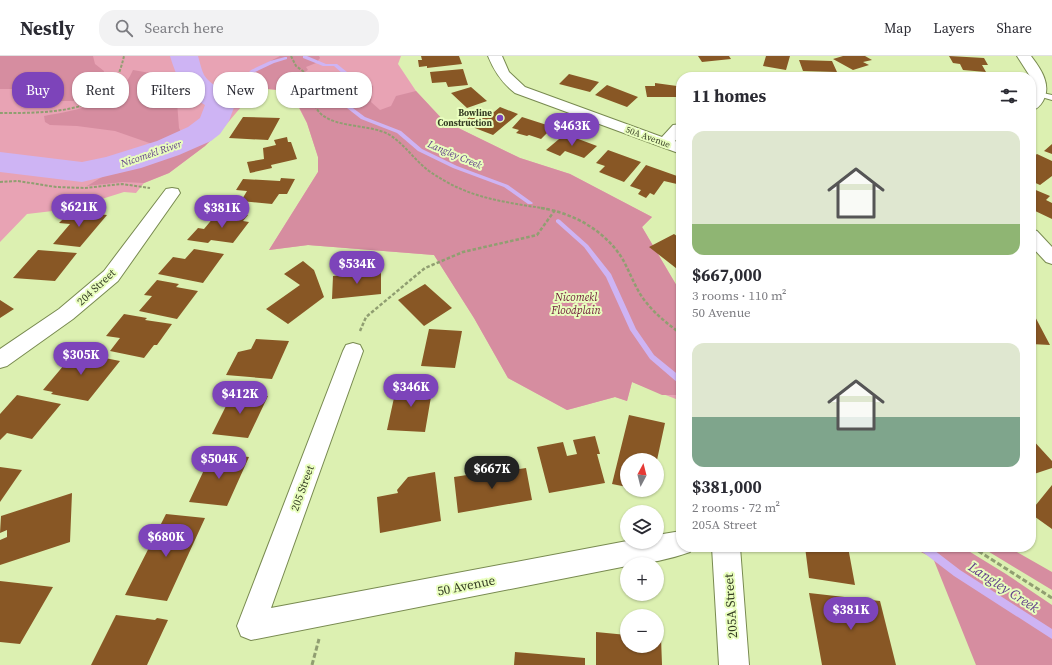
<!DOCTYPE html>
<meta charset="utf-8">
<style>
body{margin:0;font-family:"Source Serif 4",serif;background:#f2f2f3;color:#2b2b33;height:100vh;display:flex;flex-direction:column;font-size:15px;white-space:nowrap}
*{box-sizing:border-box;margin:0}
p{font-size:13px;color:#7c7c81}
.icon{flex:none;width:22px;height:22px;fill:none;stroke:currentColor;stroke-width:2;stroke-linecap:round;stroke-linejoin:round}
.map{position:relative;flex:1;overflow:hidden}
.panel{position:absolute;left:676px;top:16px;width:360px;height:480px;display:flex;flex-direction:column;background:#fff;border-radius:16px;box-shadow:0 1px 3px #0004}
.panel>*{flex:none}
.guide{position:absolute;left:12px;top:16px;width:380px;height:36px;display:flex;gap:8px}
.needle{width:26px;rotate:7deg}
.buttons{position:absolute;left:620px;top:397px;display:grid;gap:8px}
.buttons a{display:grid;place-items:center;width:44px;height:44px;border-radius:50%;background:#fff;box-shadow:0 1px 3px #0004;font-size:20px}
.price{position:absolute;translate:-50% -34px;padding:0 9px;border-radius:14px;background:#7d44ba;color:#fff;font-size:13px;line-height:26px;filter:drop-shadow(0 1px 2px #0008)}
.price::after{content:'';position:absolute;left:50%;top:24px;width:12px;height:9px;margin-left:-6px;background:inherit;clip-path:polygon(0 0,100% 0,50% 100%)}
.price.active{background:#222;color:#fff}
ul{padding:0;list-style:none}
li{display:grid;align-content:center;gap:8px;height:212px;padding:0 16px}
li span{display:grid;place-items:center;height:124px;border-radius:12px;color:#555}
li>.icon{margin-inline-start:auto}
span .icon{width:72px;height:72px;fill:#fffc;stroke-width:1}
li b{font-size:17px}
h2{display:flex;justify-content:space-between;align-items:center;height:48px;padding:0 16px;font-size:17px}
.tag{padding:0 14px;border-radius:16px;background:#fff;box-shadow:0 1px 3px #0004;font-size:14px;line-height:36px}
.tag.active{background:#7d44ba;color:#fff}
header{display:flex;align-items:center;gap:24px;box-sizing:border-box;height:56px;padding:0 20px;background:#fff;border-bottom:1px solid #e1e1e2}
header strong{font-size:19px}
nav{display:flex;gap:22px;margin-inline-start:auto;font-size:14px}
.search{width:280px;height:36px;background:#f2f2f3;display:flex;align-items:center;gap:10px;box-sizing:border-box;padding:0 14px;border-radius:16px;color:#7c7c81;font-size:15px}
.map>svg:first-child{display:block}
</style>
<header>
<strong>Nestly</strong>
<div class="search"><svg class="icon" aria-label="search" viewBox="0 0 24 24"><circle cx="10" cy="10" r="6"/><path d="M15 15l6 6"/></svg>Search here</div>
<nav><a>Map</a><a>Layers</a><a>Share</a></nav>
</header>
<div class="map">
<svg width="1052" height="609" viewBox="0 0 1052 609">
<rect width="100%" height="100%" fill="#dcf0b1"/>
<path fill="#e8a3b4" d="M 0,0 L 401,0 L 398,8 L 416,35 L 444,65 L 520,102 L 570,118 L 652,161 L 642,171 L 681,237 L 681,345 L 632,326 L 627,345 L 615,341 L 567,354 L 508,322 L 474,262 L 434,199 L 308,189 L 269,194 L 318,116 L 318,101 L 307,67 L 290,35 L 257,32 L 225,70 L 205,90 L 169,117 L 144,127 L 136,137 L 124,136 L 70,153 L 27,158 L 0,186 Z"/>
<path fill="#d68da0" d="M 0,0 L 93,0 L 95,8 L 104,15 L 102,25 L 95,34 L 90,39 L 74,45 L 61,45 L 45,40 L 36,33 L 0,33 Z
M 280,0 L 319,0 L 320,2 L 316,7 L 306,11 L 308,14 L 297,21 L 300,25 C 320,20 355,19 373,30 L 371,46 L 380,54 L 391,50 L 396,40 L 416,35 L 444,65 L 520,102 L 570,118 L 652,161 L 642,171 L 681,237 L 681,339 L 662,339 L 632,326 L 627,345 L 615,341 L 567,354 L 508,322 L 474,262 L 434,199 L 308,189 L 269,194 L 318,116 L 318,101 L 307,67 L 291,35 L 267,33 L 265,25 L 251,21 L 253,14 Z
M 133,14 L 150,17 L 170,34 L 177,46 L 179,72 L 182,78 L 158,90 L 115,75 L 77,70 L 50,69 L 45,66 L 44,60 C 77,54 119,48 133,14 Z
M 225,70 L 205,90 L 169,117 L 144,127 L 123,126 L 87,130 L 112,115 L 146,104 L 200,81 L 216,72 Z
M 911,491 L 962,491 L 1006,518 L 1052,549 L 1052,609 L 976,609 L 933,502 Z
M 981,491 L 1008,491 L 1052,516 L 1052,534 Z"/>
<g fill="none" stroke-linecap="round" stroke-linejoin="round">
<path fill="#ceb4f4" fill-rule="evenodd" d="M 303,0 L 307,0 L 326,8 L 337,8 L 347,16 L 349,27 L 347,34 L 338,41 L 365,61 L 401,75 L 422,93 L 457,110 L 508,129 L 533,147 L 532,148 L 528,148 L 504,131 L 453,112 L 418,95 L 397,77 L 361,63 L 333,41 C 343,32 346,33 343,18 L 334,10 L 323,10 L 303,2 Z
M 285,1 L 287,1 L 287,3 L 274,7 L 255,16 L 236,36 L 223,47 L 219,47 L 219,45 L 232,34 L 251,14 L 270,5 Z
M 558,163 L 560,164 L 588,189 L 611,218 L 636,273 L 654,299 L 681,321 L 681,328 L 678,327 L 650,303 L 630,274 L 606,221 L 584,191 L 556,166 L 556,164 Z
M 919,491 L 930,491 L 960,514 L 1052,573 L 1052,583 L 954,520 L 920,494 Z"/>
<path fill="#ceb4f4" fill-rule="evenodd" d="M 170,0 L 198,0 C 200,6 201,13 204,19 C 211,31 228,34 236,46 L 229,65 L 220,78 L 211,85 L 179,99 L 141,112 L 82,126 L 0,116 L 0,96 L 82,106 L 106,101 L 157,85 L 188,71 L 200,62 L 205,49 C 184,37 177,23 170,0 Z"/>
</g>
<path fill="#885725" d="M 421,0 L 459,0 L 462,8 L 427,12 L 427,10 L 419,11 L 418,4 L 422,4 Z
M 698,0 L 729,0 L 731,3 L 702,6 Z
M 766,0 L 790,0 L 786,14 L 763,10 Z
M 843,0 L 865,0 L 872,4 L 863,6 L 869,9 L 853,14 L 833,3 Z
M 949,0 L 984,2 L 988,9 L 982,9 L 986,16 L 963,14 L 960,8 L 953,7 Z
M 799,4 L 832,5 L 837,16 L 803,15 Z
M 463,13 L 468,29 L 448,31 L 446,26 L 432,27 L 430,16 Z
M 569,18 L 599,26 L 590,36 L 559,28 Z
M 655,27 L 677,30 L 680,41 L 647,41 L 645,30 L 655,30 Z
M 607,29 L 638,41 L 627,51 L 595,39 Z
M 471,31 L 487,45 L 467,52 L 451,37 Z
M 500,51 L 518,58 L 493,79 L 462,67 L 476,56 L 485,59 L 490,55 L 494,56 Z
M 243,61 L 280,62 L 268,84 L 229,82 Z
M 522,61 L 553,71 L 541,83 L 529,79 L 527,80 L 516,77 L 519,74 L 512,72 Z
M 565,78 L 597,90 L 584,102 L 565,95 L 560,100 L 546,94 Z
M 287,81 L 288,86 L 291,86 L 297,103 L 271,109 L 272,112 L 250,117 L 247,106 L 264,103 L 263,92 L 276,89 L 274,84 Z
M 1052,88 L 1052,98 L 1044,95 Z
M 608,94 L 641,106 L 624,126 L 599,116 L 605,110 L 596,107 Z
M 1037,98 L 1052,105 L 1052,120 L 1040,129 L 1031,125 L 1031,102 Z
M 646,109 L 677,120 L 676,121 L 681,123 L 681,129 L 664,125 L 654,139 L 650,137 L 646,142 L 638,138 L 641,134 L 630,130 Z
M 281,122 L 295,123 L 287,138 L 279,138 L 272,148 L 241,145 L 247,135 L 236,134 L 243,123 L 280,125 Z
M 1031,132 L 1050,140 L 1046,144 L 1052,147 L 1052,163 L 1031,153 Z
M 80,156 L 107,159 L 80,191 L 53,188 L 70,168 L 59,167 L 66,160 Z
M 227,156 L 248,159 L 243,165 L 249,166 L 233,187 L 211,184 L 208,187 L 187,184 L 198,172 L 204,173 L 214,161 L 222,162 Z
M 674,178 L 681,183 L 681,216 L 649,191 Z
M 194,193 L 224,198 L 203,227 L 158,218 L 173,201 L 185,203 Z
M 38,194 L 77,197 L 55,225 L 13,222 Z
M 303,205 L 314,214 L 324,241 L 288,268 L 266,253 L 300,229 L 284,218 Z
M 381,215 L 381,238 L 332,243 L 333,220 Z
M 157,224 L 179,228 L 176,231 L 198,235 L 177,263 L 139,255 L 152,240 L 144,239 Z
M 425,228 L 452,252 L 424,270 L 398,244 Z
M 0,244 L 14,253 L 0,262 Z
M 1031,253 L 1050,289 L 1031,288 Z
M 124,258 L 147,262 L 145,264 L 172,268 L 157,289 L 154,289 L 144,302 L 110,295 L 120,282 L 106,280 Z
M 429,273 L 462,275 L 455,312 L 421,310 Z
M 256,283 L 289,285 L 272,323 L 226,319 L 238,296 L 251,293 Z
M 75,296 L 120,305 L 88,345 L 51,338 L 53,336 L 43,334 Z
M 397,328 L 433,329 L 425,376 L 387,374 Z
M 233,336 L 268,340 L 248,382 L 212,378 Z
M 17,339 L 61,348 L 32,383 L 7,377 L 0,384 L 0,358 Z
M 629,359 L 665,367 L 657,404 L 627,404 L 627,431 L 612,428 Z
M 595,380 L 600,398 L 597,398 L 605,427 L 549,437 L 537,391 L 563,386 L 567,400 L 577,398 L 573,384 Z
M 1031,382 L 1052,405 L 1052,412 L 1031,419 Z
M 212,397 L 249,401 L 227,450 L 189,446 Z
M 0,411 L 22,414 L 0,446 Z
M 526,412 L 532,444 L 458,457 L 454,421 L 486,416 L 486,418 Z
M 435,416 L 441,465 L 380,477 L 377,441 L 398,437 L 397,434 L 408,421 Z
M 1052,429 L 1052,473 L 1031,458 L 1031,455 Z
M 72,437 L 70,486 L 0,509 L 0,484 L 7,481 L 7,474 L 0,477 L 1,460 Z
M 166,458 L 205,462 L 167,545 L 125,539 Z
M 805,491 L 848,491 L 855,529 L 809,522 Z
M 0,525 L 53,531 L 20,588 L 0,586 Z
M 809,537 L 880,545 L 896,609 L 822,609 Z
M 116,559 L 155,564 L 157,562 L 168,564 L 147,609 L 91,609 Z
M 596,576 L 627,579 L 627,590 L 657,590 L 657,581 L 661,581 L 662,609 L 596,609 Z
M 515,596 L 585,602 L 585,609 L 514,609 Z"/>
<g fill="none" stroke-linecap="round" stroke-linejoin="round">
<g stroke="#788a50" stroke-width="2">
<path id="service" d="M 1038,36 L 1052,39 L 1052,44 L 1038,40 Z"/>
</g>
<g stroke="#788a50" stroke-width="2">
<path id="minor" d="M 488,0 L 502,0 L 509,16 L 525,31 L 662,81 L 673,69 L 681,68 L 681,78 L 675,85 L 681,88 L 681,98 L 515,37 C 502,27 494,15 488,0 Z
M 172,132 L 178,133 L 180,137 L 118,225 L 73,263 L 7,310 L 0,312 L 0,293 L 59,253 L 104,215 L 166,133 Z
M 1031,173 L 1037,175 L 1052,191 L 1052,208 L 1046,206 L 1031,190 Z
M 353,287 L 360,289 L 363,295 L 271,552 L 627,485 L 627,486 L 657,486 L 657,479 L 681,475 L 681,491 L 692,491 L 690,496 C 671,503 647,508 627,508 L 627,510 L 251,584 L 241,580 L 237,570 L 343,295 L 346,289 Z"/>
</g>
<g stroke="#788a50" stroke-width="2">
<path id="tertiary" d="M 1017,0 L 1031,0 C 1041,13 1052,29 1043,45 C 1040,50 1037,53 1031,55 L 1031,41 L 1034,31 L 1033,25 Z
M 712,491 L 740,491 L 749,609 L 719,609 Z"/>
</g>
<path stroke="#909e71" stroke-width="2" stroke-dasharray="3 1.5" stroke-linecap="butt" d="M 291,0 L 296,10 L 311,21 C 313,34 311,49 321,58 C 337,72 368,68 388,78 C 404,87 414,104 429,115 C 469,143 501,145 547,153
M 0,57 C 31,57 80,58 105,38 C 116,29 121,13 124,0
M 0,126 L 18,125 L 56,131 L 85,132 L 122,128 L 150,132"/>
<path stroke="#909e71" stroke-width="2.5" stroke-dasharray="3.5 2" stroke-linecap="butt" d="M 541,152 C 573,157 604,174 622,202 C 630,216 635,232 645,245 C 655,258 668,268 681,278
M 360,275 L 366,261 L 425,212 L 463,196 L 537,179 L 555,154"/>
<path stroke="#909e71" stroke-width="3" stroke-dasharray="5 2.5" stroke-linecap="butt" d="M 972,491 L 1052,542
M 312,609 L 319,583"/>
<use href="#service" fill="#fff" fill-rule="evenodd"/>
<use href="#minor" fill="#fff" fill-rule="evenodd"/>
<use href="#tertiary" fill="#fff" fill-rule="evenodd"/>
</g>
<circle fill="#7d44ba" stroke="#e9febe" stroke-width="1.5" cx="500" cy="62" r="4"/>
<g text-anchor="middle" stroke-width="4" stroke-linejoin="round" paint-order="stroke">
<g font-size="9" font-weight="bold" fill="#343c23" stroke="#e9febe" text-anchor="end">
<text x="492" y="60">Bowline<tspan x="492" dy="10">Construction</tspan></text>
</g>
<g font-size="9" fill="#343c23" stroke="#e9febe">
<text transform="translate(648 81) rotate(20)" y="3">50A Avenue</text>
</g>
<g font-size="10" font-style="italic" fill="#62408b" stroke="#e9febe">
<text transform="translate(151 97) rotate(-19)" y="4">Nicomekl River</text>
<text transform="translate(455 98) rotate(23)" y="4">Langley Creek</text>
</g>
<g font-size="11" fill="#343c23" stroke="#e9febe">
<text transform="translate(96 231) rotate(-43)" y="4">204 Street</text>
<text transform="translate(302 432) rotate(-70)" y="4">205 Street</text>
</g>
<g font-size="11" font-style="italic" fill="#6e1838" stroke="#e9febe">
<text x="576" y="245">Nicomekl<tspan x="576" dy="13">Floodplain</tspan></text>
</g>
<g font-size="13" fill="#343c23" stroke="#e9febe">
<text transform="translate(466 529) rotate(-11)" y="5">50 Avenue</text>
<text transform="translate(730 550) rotate(-94)" y="5">205A Street</text>
</g>
<g font-size="14" font-style="italic" fill="#62408b" stroke="#e9febe">
<text transform="translate(1004 531) rotate(33)" y="5">Langley Creek</text>
</g>
</g>
</svg>
<div class="buttons">
<a><svg class="needle" viewBox="-14 -14 28 28"><path d="M0-13l5 13h-10z" fill="#e53935"/><path d="M0 13l5-13h-10z" fill="#7c7c81"/></svg></a>
<a><svg class="icon" aria-label="layers" viewBox="0 0 24 24"><path d="M12 4l9 5-9 5-9-5zM3 14l9 5 9-5"/></svg></a>
<a>+</a>
<a>−</a>
</div>
<b class="price" style="left:572px;top:91px">$463K</b>
<b class="price" style="left:79px;top:172px">$621K</b>
<b class="price" style="left:222px;top:173px">$381K</b>
<b class="price" style="left:357px;top:229px">$534K</b>
<b class="price" style="left:81px;top:320px">$305K</b>
<b class="price" style="left:411px;top:352px">$346K</b>
<b class="price" style="left:240px;top:359px">$412K</b>
<b class="price" style="left:219px;top:424px">$504K</b>
<b class="price active" style="left:492px;top:434px">$667K</b>
<b class="price" style="left:166px;top:502px">$680K</b>
<b class="price" style="left:851px;top:575px">$381K</b>
<div class="guide">
<a class="tag active">Buy</a>
<a class="tag">Rent</a>
<a class="tag">Filters</a>
<a class="tag">New</a>
<a class="tag">Apartment</a>
</div>
<section class="panel">
<h2>11 homes<svg class="icon" aria-label="filters" viewBox="0 0 24 24"><path d="M4 7h16M4 17h16"/><circle cx="9" cy="7" r="2"/><circle cx="15" cy="17" r="2"/></svg></h2>
<ul>
<li><span style="background:linear-gradient(#dfe7d0 75%,#8fb573 0)"><svg class="icon" aria-label="home" viewBox="0 0 24 24"><path d="M3 11l9-7 9 7M6 9v11h12V9"/></svg></span><div><b>$667,000</b><p>3 rooms · 110 m²</p><p>50 Avenue</p></div></li>
<li><span style="background:linear-gradient(#dfe7d0 60%,#7fa58c 0)"><svg class="icon" aria-label="home" viewBox="0 0 24 24"><path d="M3 11l9-7 9 7M6 9v11h12V9"/></svg></span><div><b>$381,000</b><p>2 rooms · 72 m²</p><p>205A Street</p></div></li>
</ul>
</section>
</div>
